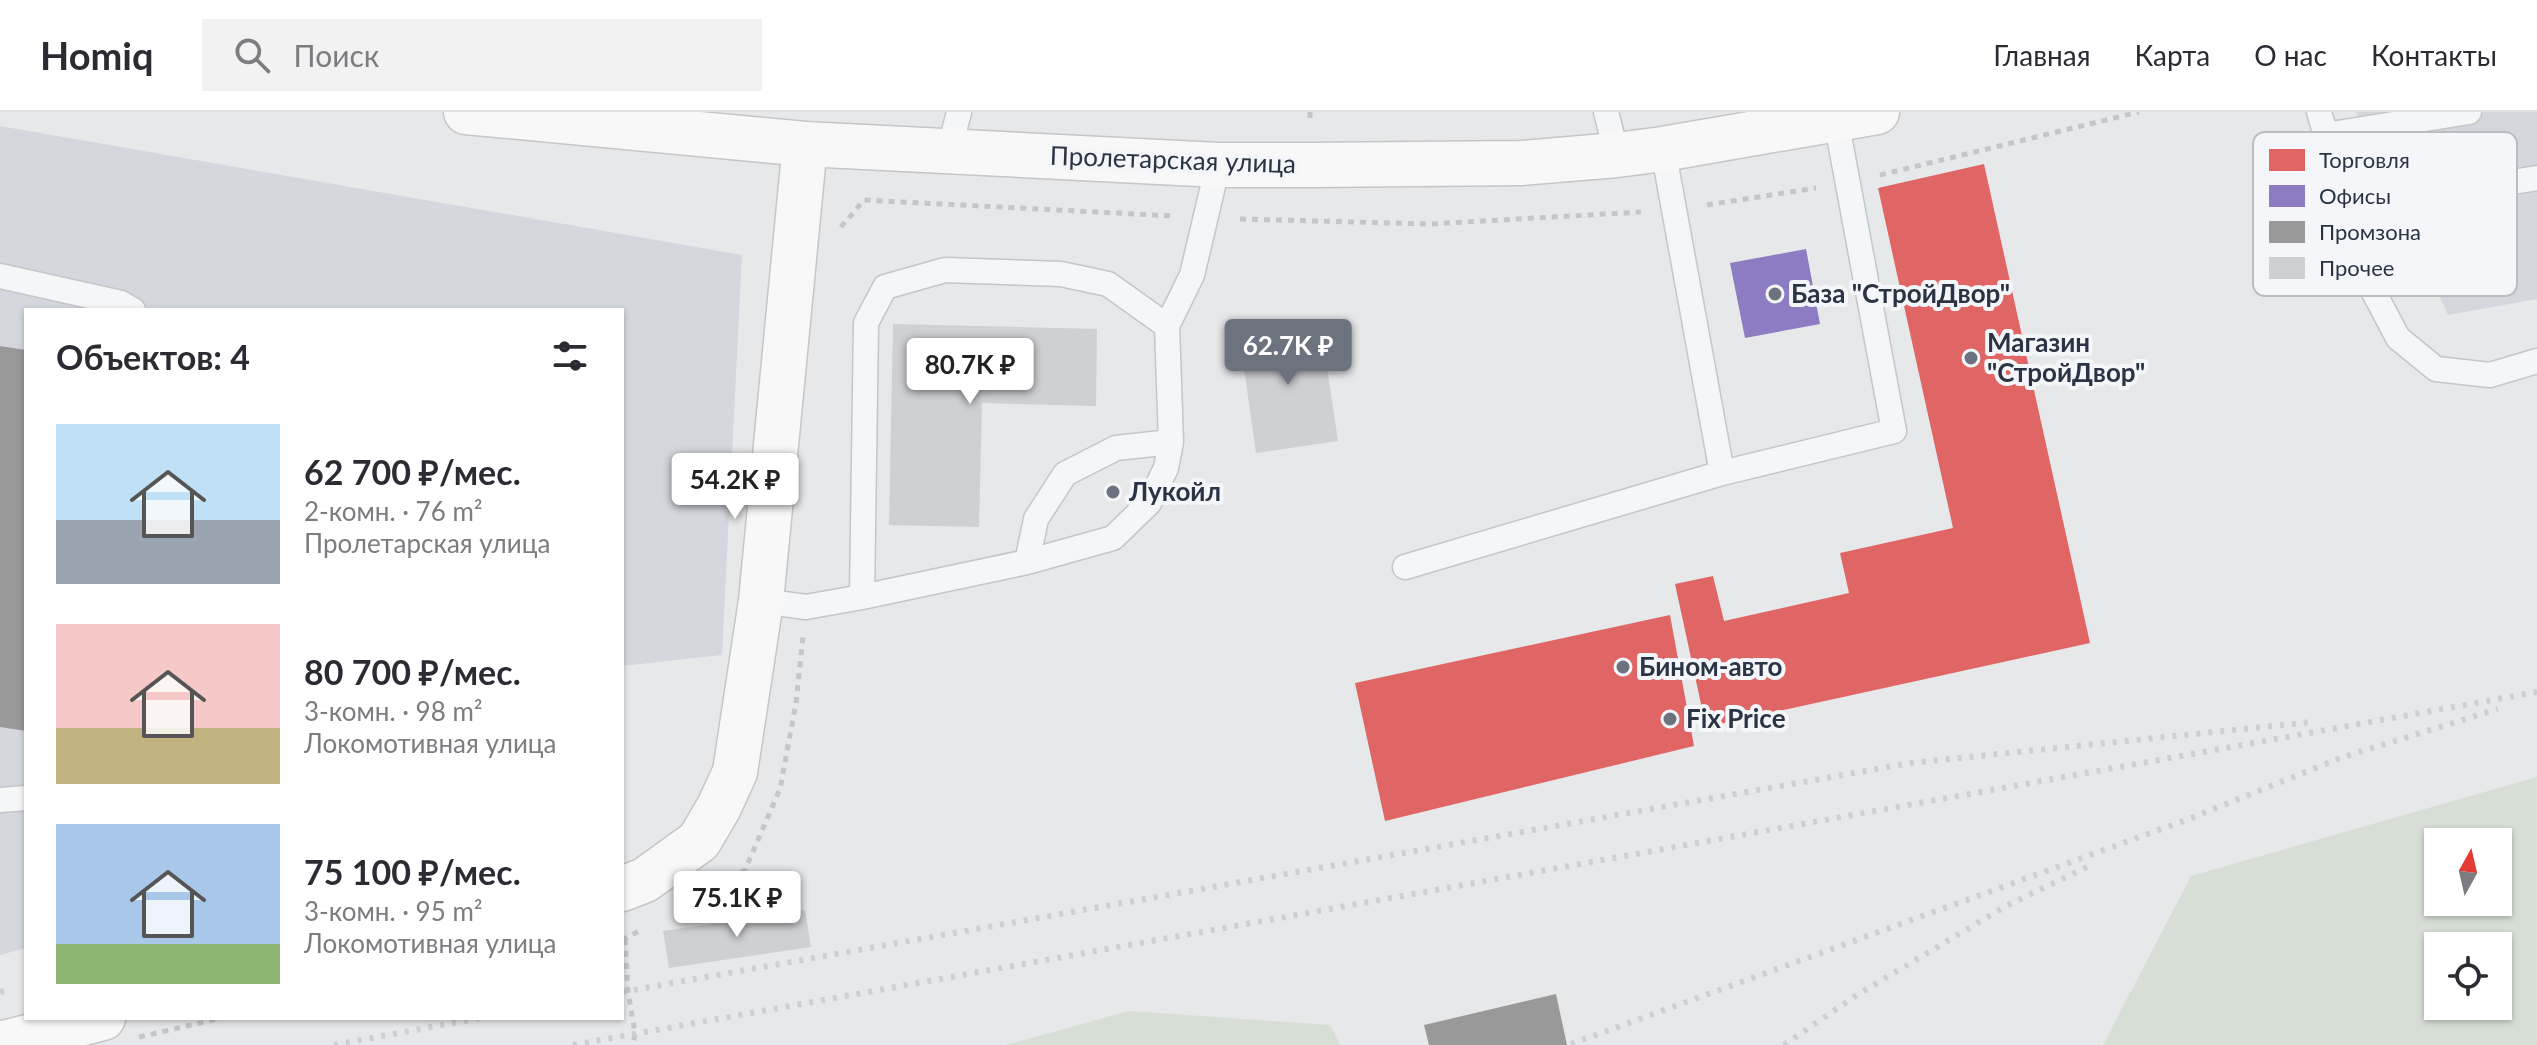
<!DOCTYPE html>
<html lang="ru">
<meta charset="utf-8">
<style>
body{margin:0;font-family:Lato,sans-serif;background:#f2f2f3;color:#2b2b33;height:100vh;display:flex;flex-direction:column;font-size:30px;white-space:nowrap}
*{box-sizing:border-box;margin:0}
p{font-size:26px;color:#7c7c81}
.icon{flex:none;width:44px;height:44px;fill:none;stroke:currentColor;stroke-width:2;stroke-linecap:round;stroke-linejoin:round}
.map{position:relative;flex:1;overflow:hidden}
.sheet{position:absolute;left:24px;top:196px;width:600px;height:712px;display:flex;flex-direction:column;background:#fff;border-radius:0px;box-shadow:0 2px 6px #0004}
.sheet>*{flex:none}
.needle{width:52px;rotate:8deg}
.tools{position:absolute;left:2424px;top:716px;display:grid;gap:16px}
.tools a{display:grid;place-items:center;width:88px;height:88px;border-radius:0px;background:#fff;box-shadow:0 2px 6px #0004;font-size:40px}
.price{position:absolute;translate:-50% -68px;padding:0 18px;border-radius:8px;background:#fff;color:#222;font-size:26px;line-height:52px;filter:drop-shadow(0 2px 4px #0008)}
.price::after{content:'';position:absolute;left:50%;top:48px;width:24px;height:18px;margin-left:-12px;background:inherit;clip-path:polygon(0 0,100% 0,50% 100%)}
.price.current{background:#6c737f;color:#fff}
ul{padding:0;list-style:none}
li{display:flex;align-items:center;gap:24px;height:200px;padding:0 32px}
li span{display:grid;place-items:center;flex:none;width:224px;height:160px;border-radius:0px;color:#555}
li>.icon{margin-inline-start:auto}
span .icon{width:96px;height:96px;fill:#fffc;stroke-width:1}
li b{font-size:34px}
h2{display:flex;justify-content:space-between;align-items:center;height:96px;padding:0 32px;font-size:34px}
header{display:flex;align-items:center;gap:48px;box-sizing:border-box;height:112px;padding:0 40px;background:#fff;border-bottom:2px solid #e1e1e2}
header strong{font-size:38px}
nav{display:flex;gap:44px;margin-inline-start:auto;font-size:28px}
.search{width:560px;height:72px;background:#f2f2f3;display:flex;align-items:center;gap:20px;box-sizing:border-box;padding:0 28px;border-radius:0px;color:#7c7c81;font-size:30px}
.map>svg:first-child{display:block}
</style>
<header>
<strong>Homiq</strong>
<div class="search"><svg class="icon" aria-label="search" viewBox="0 0 24 24"><circle cx="10" cy="10" r="6"/><path d="M15 15l6 6"/></svg>Поиск</div>
<nav><a>Главная</a><a>Карта</a><a>О нас</a><a>Контакты</a></nav>
</header>
<div class="map">
<svg width="2537" height="933" viewBox="0 0 2537 933">
<rect width="100%" height="100%" fill="#e6e8ea"/>
<path fill="#d4d7dd" d="M 2356,0 L 2537,0 L 2537,187 L 2448,203 Z
M 0,14 L 742,143 L 722,543 L 622,554 L 622,198 L 26,198 L 26,836 L 0,843 Z"/>
<path fill="#d6ded6" fill-rule="evenodd" d="M 2537,665 L 2537,933 L 2103,933 L 2191,764 ZM 2438,730 L 2498,730 L 2498,790 L 2438,790 ZM 2438,834 L 2498,834 L 2498,894 L 2438,894 Z
M 1129,899 L 1330,913 L 1340,933 L 1006,933 Z"/>
<path fill="#e06666" d="M 1984,52 L 2090,531 L 1706,615 L 1675,472 L 1713,464 L 1724,509 L 1849,481 L 1840,441 L 1953,416 L 1878,76 Z
M 1670,503 L 1694,634 L 1385,709 L 1355,571 Z"/>
<path fill="#8e7cc3" d="M 1806,137 L 1820,212 L 1745,226 L 1730,151 Z"/>
<path fill="#999" d="M 0,234 L 26,238 L 26,619 L 0,615 Z
M 1556,882 L 1567,933 L 1429,933 L 1424,913 Z"/>
<path fill="#ced0d3" d="M 1320,209 L 1338,329 L 1256,341 L 1239,221 Z
M 893,212 L 1097,217 L 1096,294 L 982,291 L 979,415 L 889,413 Z
M 805,798 L 811,835 L 669,856 L 663,819 Z"/>
<g fill="none" stroke-linecap="round" stroke-linejoin="round">
<g stroke="#c4c6c8" stroke-width="27">
<path id="lane" d="M 1606,0 L 1617,43
M 2319,0 L 2369,171 L 2398,226 L 2436,257 L 2490,263 L 2537,249
M 2325,23 L 2469,0
M 949,39 L 959,0
M 2431,83 L 2537,66
M 0,164 L 121,191 L 133,198
M 1722,361 L 1894,319 L 1836,8
M 1027,450 L 1036,407 L 1065,362 L 1116,336 L 1171,330
M 1405,455 L 1722,361 L 1663,37
M 862,485 L 866,211 L 885,175 L 945,158 L 1061,162 L 1108,172 L 1167,214
M 761,489 L 806,495 L 862,485 L 1027,450 L 1113,426 L 1149,391 L 1166,356 L 1171,330 L 1167,214 L 1192,163 L 1218,53
M 0,688 L 26,686"/>
</g>
<g stroke="#c4c6c8" stroke-width="47">
<path id="secondary" d="M 466,0 L 805,32 L 1218,53 L 1311,53 L 1521,51 L 1617,43 L 1663,37 L 1877,0
M 622,777 L 645,768 L 699,729 L 719,695 L 735,660 L 761,489 L 805,32
M 0,932 L 103,906"/>
</g>
<path stroke="#c5c6ca" stroke-width="5" stroke-dasharray="6 6" stroke-linecap="butt" d="M 1310,0 L 1310,12
M 1880,63 L 2139,0
M 1707,93 L 1816,76
M 1240,107 L 1430,112 L 1641,100
M 841,115 L 864,88 L 1174,104
M 710,778 L 745,758 L 780,677 L 796,591 L 803,525
M 625,827 L 628,879 L 635,921 L 633,933
M 622,828 L 639,819
M 139,925 L 222,906"/>
<use href="#lane" stroke="#f5f6f7" stroke-width="24"/>
<use href="#secondary" stroke="#f8f8f8" stroke-width="44"/>
<path stroke="#cecfd2" stroke-width="6" stroke-dasharray="4 8" stroke-linecap="butt" d="M 0,880 L 7,878
M 622,880 L 1910,651 L 2312,610
M 1571,932 L 2189,707 L 2340,646 L 2498,597
M 334,933 L 480,906
M 573,933 L 2537,580
M 1784,933 L 1857,883 L 2006,794 L 2091,753"/>
</g>
<g fill="#6c737f" stroke="#f4f6f9" stroke-width="3">
<circle cx="1775" cy="182" r="8"/>
<circle cx="1971" cy="246" r="8"/>
<circle cx="1113" cy="380" r="8"/>
<circle cx="1623" cy="555" r="8"/>
<circle cx="1670" cy="607" r="8"/>
</g>
<g text-anchor="middle" stroke-width="8" stroke-linejoin="round" paint-order="stroke">
<g font-size="26" fill="#2b3445" stroke="#f4f6f9">
<text transform="translate(1173 48) rotate(2)" y="9">Пролетарская улица</text>
</g>
<g font-size="26" font-weight="bold" fill="#2b3445" stroke="#f4f6f9" text-anchor="start">
<text x="1791" y="191">База "СтройДвор"</text>
<text x="1987" y="240">Магазин<tspan x="1987" dy="30">"СтройДвор"</tspan></text>
<text x="1129" y="389">Лукойл</text>
<text x="1639" y="564">Бином-авто</text>
<text x="1686" y="616">Fix Price</text>
</g>
</g>
<rect x="2253" y="20" width="264" height="164" rx="12" fill="#f4f6f9" stroke="#b8bcc3" stroke-width="2"/>
<rect x="2269" y="37" width="36" height="22" fill="#e06666"/>
<rect x="2269" y="73" width="36" height="22" fill="#8e7cc3"/>
<rect x="2269" y="109" width="36" height="22" fill="#999"/>
<rect x="2269" y="145" width="36" height="22" fill="#ced0d3"/>
<g font-size="22" fill="#2b3445">
<text x="2319" y="56">Торговля</text>
<text x="2319" y="92">Офисы</text>
<text x="2319" y="128">Промзона</text>
<text x="2319" y="164">Прочее</text>
</g>
</svg>
<div class="tools">
<a><svg class="needle" viewBox="-14 -14 28 28"><path d="M0-13l5 13h-10z" fill="#e53935"/><path d="M0 13l5-13h-10z" fill="#7c7c81"/></svg></a>
<a><svg class="icon" aria-label="locate" viewBox="0 0 24 24"><circle cx="12" cy="12" r="6"/><path d="M12 2v4M12 18v4M2 12h4M18 12h4"/></svg></a>
</div>
<b class="price current" style="left:1288px;top:275px">62.7K ₽</b>
<b class="price" style="left:970px;top:294px">80.7K ₽</b>
<b class="price" style="left:735px;top:409px">54.2K ₽</b>
<b class="price" style="left:737px;top:827px">75.1K ₽</b>
<section class="sheet">
<h2>Объектов: 4<svg class="icon" aria-label="filters" viewBox="0 0 24 24"><path d="M4 7h16M4 17h16"/><circle cx="9" cy="7" r="2"/><circle cx="15" cy="17" r="2"/></svg></h2>
<ul>
<li><span style="background:linear-gradient(#bfe0f5 60%,#9aa5b1 0)"><svg class="icon" aria-label="home" viewBox="0 0 24 24"><path d="M3 11l9-7 9 7M6 9v11h12V9"/></svg></span><div><b>62 700 ₽/мес.</b><p>2-комн. · 76 m²</p><p>Пролетарская улица</p></div></li>
<li><span style="background:linear-gradient(#f6c9c9 65%,#c2b280 0)"><svg class="icon" aria-label="home" viewBox="0 0 24 24"><path d="M3 11l9-7 9 7M6 9v11h12V9"/></svg></span><div><b>80 700 ₽/мес.</b><p>3-комн. · 98 m²</p><p>Локомотивная улица</p></div></li>
<li><span style="background:linear-gradient(#a9c7e8 75%,#8fb573 0)"><svg class="icon" aria-label="home" viewBox="0 0 24 24"><path d="M3 11l9-7 9 7M6 9v11h12V9"/></svg></span><div><b>75 100 ₽/мес.</b><p>3-комн. · 95 m²</p><p>Локомотивная улица</p></div></li>
</ul>
</section>
</div>
